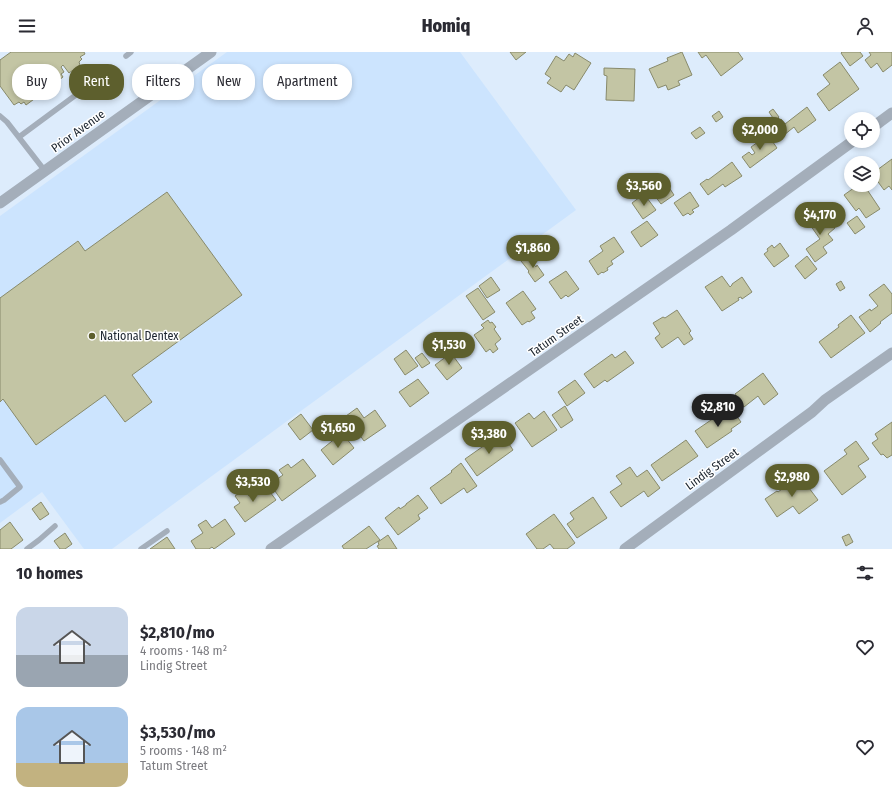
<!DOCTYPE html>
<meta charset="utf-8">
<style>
body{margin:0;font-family:"Fira Sans Condensed",sans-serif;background:#f7f7f7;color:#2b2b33;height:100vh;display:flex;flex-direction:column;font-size:15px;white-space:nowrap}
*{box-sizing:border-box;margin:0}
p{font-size:13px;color:#7c7c81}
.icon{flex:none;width:22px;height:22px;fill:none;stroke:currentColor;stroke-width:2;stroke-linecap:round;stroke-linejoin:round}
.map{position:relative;height:497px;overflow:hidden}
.details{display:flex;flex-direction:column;background:#fff;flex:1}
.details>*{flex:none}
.top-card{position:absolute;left:12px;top:12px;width:400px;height:36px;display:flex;gap:8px}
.buttons{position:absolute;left:844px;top:60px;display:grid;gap:8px}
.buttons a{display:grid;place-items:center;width:36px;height:36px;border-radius:50%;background:#fff;box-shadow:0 2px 6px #0003;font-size:20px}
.price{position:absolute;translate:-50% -34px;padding:0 9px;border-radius:14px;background:#5d5f2d;color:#fff;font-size:13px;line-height:26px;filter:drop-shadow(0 1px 2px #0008)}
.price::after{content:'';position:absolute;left:50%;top:24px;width:12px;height:9px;margin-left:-6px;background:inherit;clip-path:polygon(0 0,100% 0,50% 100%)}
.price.on{background:#222;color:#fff}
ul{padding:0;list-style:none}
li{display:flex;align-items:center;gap:12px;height:100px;padding:0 16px}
li span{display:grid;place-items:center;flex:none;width:112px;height:80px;border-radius:12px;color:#555}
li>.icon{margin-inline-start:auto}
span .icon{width:48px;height:48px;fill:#fffc;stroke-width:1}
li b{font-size:17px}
h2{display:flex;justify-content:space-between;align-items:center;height:48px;padding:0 16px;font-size:17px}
.chip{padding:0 14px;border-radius:16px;background:#fff;box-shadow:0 2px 6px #0003;font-size:14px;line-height:36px}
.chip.on{background:#5d5f2d;color:#fff}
header{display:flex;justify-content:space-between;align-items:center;height:52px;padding:0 16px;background:#fff;font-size:18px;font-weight:800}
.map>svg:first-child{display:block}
</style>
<header><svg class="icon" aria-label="menu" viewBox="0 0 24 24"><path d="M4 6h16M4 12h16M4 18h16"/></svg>Homiq<svg class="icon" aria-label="person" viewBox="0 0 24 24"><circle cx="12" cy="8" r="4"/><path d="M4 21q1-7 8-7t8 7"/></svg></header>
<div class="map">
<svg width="892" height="497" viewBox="0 0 892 497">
<rect width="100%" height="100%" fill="#ddecfc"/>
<path fill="#cce4fe" d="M 227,0 L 460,0 L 576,158 L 112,497 L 84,497 L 42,440 L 0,471 L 0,164 Z"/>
<path fill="#c3c5a4" stroke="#888a6b" d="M 11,0 L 84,0 L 85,2 L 80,5 L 82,7 L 79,10 L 80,13 L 69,21 L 63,13 L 61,15 L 64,20 L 61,22 L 63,25 L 43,40 L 41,37 L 37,40 L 34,35 L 32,37 L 37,45 L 26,53 L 24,50 L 21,52 L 19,50 L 14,53 L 0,34 L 0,8 Z
M 510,0 L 526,0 L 516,8 Z
M 682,0 L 692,23 L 678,29 L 680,33 L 668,38 L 666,33 L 658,36 L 649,17 L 668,9 L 667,6 Z
M 698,0 L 738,0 L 743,7 L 721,24 L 706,3 L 702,6 Z
M 842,0 L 860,0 L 863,4 L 850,14 L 841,1 Z
M 869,0 L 892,0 L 892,13 L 883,20 L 877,11 L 871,16 L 865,8 L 871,3 Z
M 575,1 L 591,11 L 574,38 L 566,33 L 561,40 L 547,31 L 551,26 L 545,22 L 556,4 L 564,9 L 569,2 L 573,5 Z
M 840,10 L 859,37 L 829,59 L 817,42 L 830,32 L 823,23 Z
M 604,16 L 635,17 L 634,49 L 606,48 L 607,24 L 604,23 Z
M 807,55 L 816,68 L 798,81 L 794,75 L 784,83 L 775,72 L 781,67 L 785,72 Z
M 773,57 L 779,65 L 775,69 L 769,60 Z
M 719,59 L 723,65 L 716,70 L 712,64 Z
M 700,75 L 705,81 L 696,87 L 691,81 Z
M 768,83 L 777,96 L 750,116 L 742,105 L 749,100 L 752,103 L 755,101 L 751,95 Z
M 892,107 L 892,138 L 889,134 L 884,138 L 873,123 L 873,121 Z
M 732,110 L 742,124 L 725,135 L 723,132 L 708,143 L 700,132 L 707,127 L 708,128 Z
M 666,131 L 674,143 L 661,152 L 652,140 Z
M 858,133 L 864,133 L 880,157 L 866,166 L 859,156 L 856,159 L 844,143 Z
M 167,140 L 242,243 L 132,323 L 152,350 L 125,370 L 105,343 L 36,393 L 3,347 L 0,350 L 0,246 L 78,189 L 85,199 Z
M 690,140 L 699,154 L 692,158 L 694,160 L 690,163 L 688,161 L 683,164 L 674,151 Z
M 644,142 L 656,158 L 643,167 L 632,151 Z
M 823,159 L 835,176 L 828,182 L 833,188 L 823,195 L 827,201 L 815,210 L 806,197 L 820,187 L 808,170 Z
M 857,164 L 865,175 L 855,182 L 847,171 Z
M 647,169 L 658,183 L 641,195 L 631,180 Z
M 614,185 L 624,200 L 611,209 L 613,212 L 607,216 L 608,218 L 603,221 L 602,220 L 598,223 L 589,209 L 603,199 L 600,194 Z
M 780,191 L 789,204 L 774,215 L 764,202 L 768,199 L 767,197 L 772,193 L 774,196 Z
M 527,204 L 536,215 L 537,213 L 544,223 L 535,230 L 528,220 L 529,219 L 521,209 Z
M 807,204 L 817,217 L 805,227 L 795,214 Z
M 566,219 L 579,237 L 568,245 L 566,243 L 561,247 L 549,230 Z
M 722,224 L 730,235 L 732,233 L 732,232 L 742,225 L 752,240 L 742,247 L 741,245 L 738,246 L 739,248 L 722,259 L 705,235 Z
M 491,225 L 500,238 L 487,246 L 479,234 Z
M 841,229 L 845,236 L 840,239 L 836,232 Z
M 884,232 L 892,242 L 892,261 L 880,270 L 881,271 L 870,280 L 859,265 L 870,257 L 871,259 L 878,254 L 869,243 Z
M 478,236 L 495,260 L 483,268 L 466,244 Z
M 523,239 L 536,257 L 531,260 L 535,266 L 529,270 L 528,269 L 522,273 L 506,251 Z
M 677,258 L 691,279 L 689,281 L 693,287 L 684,293 L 678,285 L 662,296 L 655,286 L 660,282 L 653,271 L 663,265 L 665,266 Z
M 851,263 L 865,281 L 831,306 L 819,290 L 839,275 L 838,273 Z
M 488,268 L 490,271 L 492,270 L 496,275 L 494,277 L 501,287 L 495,292 L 498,297 L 493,301 L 490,297 L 486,300 L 474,283 L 484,276 L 481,273 Z
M 406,298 L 418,314 L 405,323 L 394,307 Z
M 625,299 L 634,311 L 607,330 L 605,328 L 594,336 L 584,322 L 612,302 L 615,306 Z
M 422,301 L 430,311 L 422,316 L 415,306 Z
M 451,301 L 462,316 L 447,328 L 435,313 Z
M 763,321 L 778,342 L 764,353 L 758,344 L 744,355 L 735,342 Z
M 418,327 L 429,341 L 410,355 L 399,340 Z
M 575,328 L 585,341 L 567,354 L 558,340 Z
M 565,354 L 573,368 L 561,376 L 552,363 Z
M 730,355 L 741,370 L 731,377 L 732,379 L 707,396 L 695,379 Z
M 357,356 L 364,366 L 375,358 L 386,374 L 364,389 L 346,364 Z
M 544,359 L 557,378 L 532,395 L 515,371 L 529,361 L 534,367 Z
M 301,362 L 313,378 L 300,388 L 288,372 Z
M 892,370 L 892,403 L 887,406 L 883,402 L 881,403 L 872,391 L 878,387 L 875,382 Z
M 342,381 L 354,396 L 333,413 L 321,398 Z
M 502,381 L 513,398 L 477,424 L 465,407 Z
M 686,388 L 698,404 L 662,429 L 651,413 Z
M 856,389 L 869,407 L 858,414 L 866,425 L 842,443 L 824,419 L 847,402 L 844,398 Z
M 303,407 L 316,424 L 282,449 L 270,432 L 283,423 L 279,418 L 288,412 L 291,416 Z
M 461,411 L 477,434 L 467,441 L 464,436 L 441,452 L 430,436 L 452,420 L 451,419 Z
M 630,415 L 637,425 L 647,418 L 660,436 L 648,445 L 644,439 L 621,455 L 610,440 L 622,432 L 616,424 Z
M 800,424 L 818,448 L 799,462 L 793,454 L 777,465 L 765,447 L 777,439 L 778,440 Z
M 267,436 L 276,448 L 245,470 L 234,455 L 240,451 L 235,444 L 244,438 L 249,444 L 256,439 L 258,442 Z
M 418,443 L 428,456 L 418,463 L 420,467 L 398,483 L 385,466 L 399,455 L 400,457 L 406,453 L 406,452 Z
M 593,445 L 607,466 L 577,486 L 567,472 L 574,467 L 570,461 Z
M 41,450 L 49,462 L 40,468 L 32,457 Z
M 554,462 L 575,491 L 567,497 L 554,497 L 550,492 L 543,497 L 537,497 L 526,482 Z
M 225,467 L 235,482 L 214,497 L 212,495 L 209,497 L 196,497 L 191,489 L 203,481 L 198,473 L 206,468 L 212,476 Z
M 10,470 L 23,488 L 11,497 L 0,497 L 0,478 Z
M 369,474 L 380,488 L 366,497 L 344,497 L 342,494 Z
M 65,481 L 72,492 L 65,497 L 60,497 L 54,489 Z
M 849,482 L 853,490 L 846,494 L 842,485 Z
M 388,483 L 397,497 L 379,497 L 377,494 L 379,493 L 378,490 Z
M 167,485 L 175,497 L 150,497 Z"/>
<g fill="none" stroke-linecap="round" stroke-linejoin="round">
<path stroke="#a4aeba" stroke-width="5.5" d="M 126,4 L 131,0
M 0,64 L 7,70 L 45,119
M 19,85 L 88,34
M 0,408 L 20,435 L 4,448 L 0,450
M 27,497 L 39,488 L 55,474
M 141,497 L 167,479"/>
<path stroke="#a4aeba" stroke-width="11" d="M 873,75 L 892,61
M 0,151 L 211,0
M 271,497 L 731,178 L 853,89
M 625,497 L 812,360 L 825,348 L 892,301"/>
</g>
<circle fill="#5d5f2d" stroke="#fff" stroke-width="1.5" cx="92" cy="284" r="4"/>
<g text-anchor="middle" stroke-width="3" stroke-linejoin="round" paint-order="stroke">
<g font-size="12" fill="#1a232d" stroke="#fff">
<text transform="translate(78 79) rotate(-36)" y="4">Prior Avenue</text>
<text transform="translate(556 284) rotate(-35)" y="4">Tatum Street</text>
<text transform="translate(712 417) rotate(-36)" y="4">Lindig Street</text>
</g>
<g font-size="12" fill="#1a232d" stroke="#fff" text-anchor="start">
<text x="100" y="288">National Dentex</text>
</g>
</g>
</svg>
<div class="buttons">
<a><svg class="icon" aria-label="locate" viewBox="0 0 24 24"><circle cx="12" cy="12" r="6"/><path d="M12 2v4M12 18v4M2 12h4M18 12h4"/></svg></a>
<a><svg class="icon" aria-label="layers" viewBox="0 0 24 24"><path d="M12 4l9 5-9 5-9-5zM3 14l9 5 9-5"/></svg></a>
</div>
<b class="price" style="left:760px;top:99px">$2,000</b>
<b class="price" style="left:644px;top:155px">$3,560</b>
<b class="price" style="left:820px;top:184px">$4,170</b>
<b class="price" style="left:533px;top:217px">$1,860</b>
<b class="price" style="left:449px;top:314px">$1,530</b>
<b class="price on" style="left:718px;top:376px">$2,810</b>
<b class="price" style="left:338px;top:397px">$1,650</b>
<b class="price" style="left:489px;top:403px">$3,380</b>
<b class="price" style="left:792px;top:446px">$2,980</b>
<b class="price" style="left:253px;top:451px">$3,530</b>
<div class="top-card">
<a class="chip">Buy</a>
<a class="chip on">Rent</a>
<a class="chip">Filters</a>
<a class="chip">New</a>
<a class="chip">Apartment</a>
</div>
</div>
<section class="details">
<h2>10 homes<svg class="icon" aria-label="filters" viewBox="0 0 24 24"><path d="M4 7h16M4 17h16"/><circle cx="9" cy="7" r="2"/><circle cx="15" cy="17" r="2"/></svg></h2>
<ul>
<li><span style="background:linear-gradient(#c9d6e8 60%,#9aa5b1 0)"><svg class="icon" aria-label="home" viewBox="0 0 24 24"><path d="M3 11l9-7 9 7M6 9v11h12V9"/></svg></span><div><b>$2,810/mo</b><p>4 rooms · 148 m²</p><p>Lindig Street</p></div><svg class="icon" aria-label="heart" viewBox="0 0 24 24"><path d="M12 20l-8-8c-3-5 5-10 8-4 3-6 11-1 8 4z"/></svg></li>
<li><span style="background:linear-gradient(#a9c7e8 70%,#c2b280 0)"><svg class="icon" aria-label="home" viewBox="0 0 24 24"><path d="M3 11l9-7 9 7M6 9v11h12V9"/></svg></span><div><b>$3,530/mo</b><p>5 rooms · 148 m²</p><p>Tatum Street</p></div><svg class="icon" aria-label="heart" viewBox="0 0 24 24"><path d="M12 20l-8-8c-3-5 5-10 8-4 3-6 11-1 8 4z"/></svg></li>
</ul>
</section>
